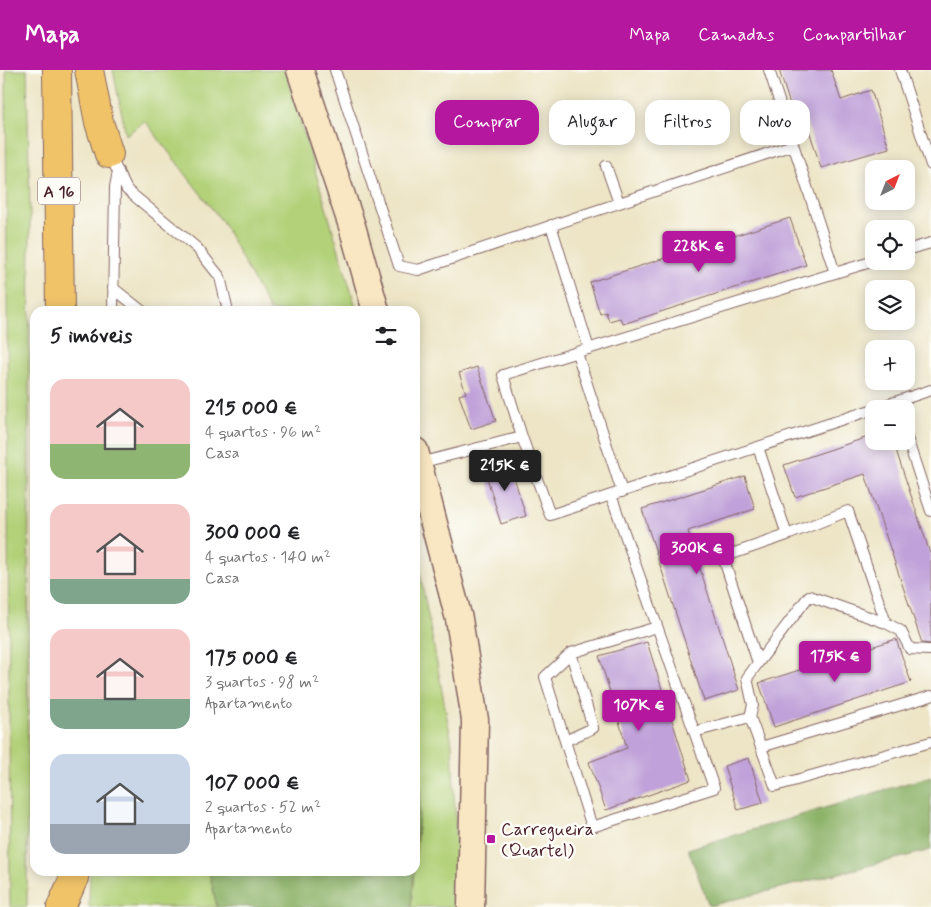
<!DOCTYPE html>
<html lang="pt">
<meta charset="utf-8">
<style>
body{margin:0;font-family:Mynerve,sans-serif;background:#f6f6f6;color:#202124;height:100vh;display:flex;flex-direction:column;font-size:19px;white-space:nowrap}
*{box-sizing:border-box;margin:0}
p{font-size:16px;color:#757577}
.icon{flex:none;width:28px;height:28px;fill:none;stroke:currentColor;stroke-width:2;stroke-linecap:round;stroke-linejoin:round}
.map{position:relative;flex:1;overflow:hidden}
.panel{position:absolute;left:30px;top:236px;width:390px;height:570px;display:flex;flex-direction:column;background:#fff;border-radius:15px;box-shadow:0 2px 12px #0003}
.panel>*{flex:none}
.hud{position:absolute;left:435px;top:30px;width:420px;height:45px;display:flex;gap:10px}
.needle{width:32px;rotate:42deg}
.buttons{position:absolute;left:865px;top:90px;display:grid;gap:10px}
.buttons a{display:grid;place-items:center;width:50px;height:50px;border-radius:10px;background:#fff;box-shadow:0 2px 12px #0003;font-size:25px}
.price{position:absolute;translate:-50% -42px;padding:0 11px;border-radius:5px;background:#b5179e;color:#fff;font-size:16px;line-height:32px;filter:drop-shadow(0 1px 2px #0008)}
.price::after{content:'';position:absolute;left:50%;top:30px;width:15px;height:11px;margin-left:-8px;background:inherit;clip-path:polygon(0 0,100% 0,50% 100%)}
.price.active{background:#222;color:#fff}
ul{padding:0;list-style:none}
li{display:flex;align-items:center;gap:15px;height:125px;padding:0 20px}
li span{display:grid;place-items:center;flex:none;width:140px;height:100px;border-radius:15px;color:#555}
li>.icon{margin-inline-start:auto}
span .icon{width:60px;height:60px;fill:#fffc;stroke-width:1}
li b{font-size:21px}
h2{display:flex;justify-content:space-between;align-items:center;height:60px;padding:0 20px;font-size:21px}
.chip{padding:0 18px;border-radius:15px;background:#fff;box-shadow:0 2px 12px #0003;font-size:18px;line-height:45px}
.chip.active{background:#b5179e;color:#fff}
header{display:flex;align-items:center;gap:30px;box-sizing:border-box;height:70px;padding:0 25px;background:#b5179e;color:#fff}
header strong{font-size:24px}
nav{display:flex;gap:28px;margin-inline-start:auto;font-size:18px}
.map>svg:first-child{display:block}
</style>
<header>
<strong>Mapa</strong>
<nav><a>Mapa</a><a>Camadas</a><a>Compartilhar</a></nav>
</header>
<div class="map">
<svg width="931" height="837" viewBox="0 0 931 837">
<rect width="100%" height="100%" fill="#fdfcf7"/>
<filter id="ink" filterUnits="userSpaceOnUse"><feTurbulence type="fractalNoise" baseFrequency=".02" numOctaves="2"/><feDisplacementMap in="SourceGraphic" scale="10" xChannelSelector="R" yChannelSelector="G"/><feConvolveMatrix kernelMatrix="1 2 1 2 8 2 1 2 1" color-interpolation-filters="sRGB"/></filter>
<filter id="wash" filterUnits="userSpaceOnUse"><feTurbulence type="fractalNoise" baseFrequency=".0096" numOctaves="4" result="noise"/><feDisplacementMap in="SourceGraphic" scale="20" xChannelSelector="R" yChannelSelector="G"/><feGaussianBlur stdDeviation="1.12" result="paint"/><feColorMatrix in="noise" values="0 0 0 0 0 0 0 0 0 0 0 0 0 0 0 0 0 1.4 0 .05"/><feComposite in="paint" operator="in"/></filter>
<g filter="url(#wash)">
<rect width="100%" height="100%" fill="#ede5c6"/>
<path fill="#b2d179" stroke="#7e7852" d="M 6,0 L 27,0 L 30,145 L 27,837 L 10,837 Z
M 113,0 L 285,0 L 357,241 L 270,241 L 223,153 L 145,51 L 126,65 Z
M 415,476 L 452,674 L 459,837 L 411,837 L 421,719 L 415,704 Z
M 90,801 L 209,801 L 217,837 L 89,837 Z"/>
<path fill="#8db369" stroke="#6c694a" d="M 415,704 L 421,719 L 415,791 Z
M 931,706 L 931,780 L 709,836 L 688,779 Z
M 209,801 L 414,801 L 411,837 L 217,837 Z"/>
<g id="blocks">
<path fill="#c0a1d9" d="M 779,0 L 831,0 L 841,30 L 871,20 L 889,78 L 821,98 L 803,41 L 793,44 Z
M 790,148 L 806,195 L 623,254 L 620,248 L 609,251 L 606,242 L 600,244 L 590,212 Z
M 477,297 L 496,351 L 471,359 L 459,325 L 466,323 L 459,303 Z
M 874,365 L 874,371 L 893,371 L 931,486 L 931,574 L 922,573 L 865,404 L 795,427 L 784,395 Z
M 509,391 L 526,446 L 501,454 L 484,398 Z
M 745,406 L 755,439 L 688,461 L 739,620 L 704,631 L 642,439 Z
M 896,569 L 911,612 L 774,657 L 759,613 Z
M 647,572 L 691,710 L 606,740 L 589,692 L 627,678 L 599,586 Z
M 749,688 L 763,733 L 738,740 L 724,696 Z"/>
</g>
</g>
<g filter="url(#ink)">
<use href="#blocks" fill-opacity="0" stroke="#836461" stroke-width="1"/>
<g fill="none" stroke-linecap="round" stroke-linejoin="round">
<g stroke="#836461" stroke-width="12">
<path id="service" d="M 335,0 L 399,196 L 418,200 L 793,75
M 769,0 L 835,203
M 900,0 L 931,95
M 109,84 L 127,120 L 197,178 L 220,207 L 228,241
M 606,96 L 619,133
M 551,155 L 589,279
M 906,180 L 931,173
M 113,218 L 142,241
M 113,241 L 115,117 L 118,101
M 577,283 L 622,422
M 874,339 L 931,320
M 906,365 L 931,441
M 522,367 L 550,445 L 874,339
M 758,377 L 787,465 L 848,441 L 886,553 L 809,526 L 758,593 L 723,487 L 787,465
M 419,393 L 522,367 L 503,305 L 874,191
M 611,425 C 645,523 680,620 714,718 L 592,757 L 545,607 L 571,583 L 657,557
M 886,553 L 901,561 L 910,579 L 929,580
M 750,647 L 753,635 L 747,608 L 758,593
M 694,662 L 750,647 L 775,716 L 931,672
M 565,671 L 593,658 L 571,583
M 761,677 L 931,626"/>
</g>
<g stroke="#836461" stroke-width="29">
<path id="secondary" d="M 300,0 L 352,156 L 376,241
M 415,381 L 459,549 L 475,650 L 471,837"/>
</g>
<g stroke="#836461" stroke-width="30">
<path id="motorway" d="M 57,0 L 60,241
M 89,0 L 99,52 L 109,84
M 61,837 L 74,808 L 75,801"/>
</g>
<use href="#service" stroke="#fff" stroke-width="10"/>
<use href="#secondary" stroke="#f9e7c3" stroke-width="26"/>
<use href="#motorway" stroke="#f1c369" stroke-width="28"/>
</g>
</g>
<rect fill="#b5179e" stroke="#fdfcf7" stroke-width="2" x="486" y="764" width="10" height="10" rx="2.5"/>
<g text-anchor="middle" stroke-width="5" stroke-linejoin="round" paint-order="stroke">
<rect fill="#fdfcf7" stroke="#806168" stroke-width="1" x="38" y="107.5" width="42" height="27" rx="4"/>
<g font-size="16" font-weight="bold" fill="#4a1f2b">
<text x="59" y="127">A 16</text>
</g>
<g font-size="18" fill="#4a1f2b" stroke="#fdfcf7" text-anchor="start">
<text x="501" y="765">Carregueira<tspan x="501" dy="21">(Quartel)</tspan></text>
</g>
</g>
</svg>
<div class="buttons">
<a><svg class="needle" viewBox="-14 -14 28 28"><path d="M0-13l5 13h-10z" fill="#e53935"/><path d="M0 13l5-13h-10z" fill="#757577"/></svg></a>
<a><svg class="icon" aria-label="locate" viewBox="0 0 24 24"><circle cx="12" cy="12" r="6"/><path d="M12 2v4M12 18v4M2 12h4M18 12h4"/></svg></a>
<a><svg class="icon" aria-label="layers" viewBox="0 0 24 24"><path d="M12 4l9 5-9 5-9-5zM3 14l9 5 9-5"/></svg></a>
<a>+</a>
<a>−</a>
</div>
<b class="price" style="left:699px;top:203px">228K €</b>
<b class="price active" style="left:505px;top:422px">215K €</b>
<b class="price" style="left:697px;top:505px">300K €</b>
<b class="price" style="left:835px;top:613px">175K €</b>
<b class="price" style="left:639px;top:662px">107K €</b>
<div class="hud">
<a class="chip active">Comprar</a>
<a class="chip">Alugar</a>
<a class="chip">Filtros</a>
<a class="chip">Novo</a>
</div>
<section class="panel">
<h2>5 imóveis<svg class="icon" aria-label="filters" viewBox="0 0 24 24"><path d="M4 7h16M4 17h16"/><circle cx="9" cy="7" r="2"/><circle cx="15" cy="17" r="2"/></svg></h2>
<ul>
<li><span style="background:linear-gradient(#f6c9c9 65%,#8fb573 0)"><svg class="icon" aria-label="home" viewBox="0 0 24 24"><path d="M3 11l9-7 9 7M6 9v11h12V9"/></svg></span><div><b>215 000 €</b><p>4 quartos · 96 m²</p><p>Casa</p></div></li>
<li><span style="background:linear-gradient(#f6c9c9 75%,#7fa58c 0)"><svg class="icon" aria-label="home" viewBox="0 0 24 24"><path d="M3 11l9-7 9 7M6 9v11h12V9"/></svg></span><div><b>300 000 €</b><p>4 quartos · 140 m²</p><p>Casa</p></div></li>
<li><span style="background:linear-gradient(#f6c9c9 70%,#7fa58c 0)"><svg class="icon" aria-label="home" viewBox="0 0 24 24"><path d="M3 11l9-7 9 7M6 9v11h12V9"/></svg></span><div><b>175 000 €</b><p>3 quartos · 98 m²</p><p>Apartamento</p></div></li>
<li><span style="background:linear-gradient(#c9d6e8 70%,#9aa5b1 0)"><svg class="icon" aria-label="home" viewBox="0 0 24 24"><path d="M3 11l9-7 9 7M6 9v11h12V9"/></svg></span><div><b>107 000 €</b><p>2 quartos · 52 m²</p><p>Apartamento</p></div></li>
</ul>
</section>
</div>
